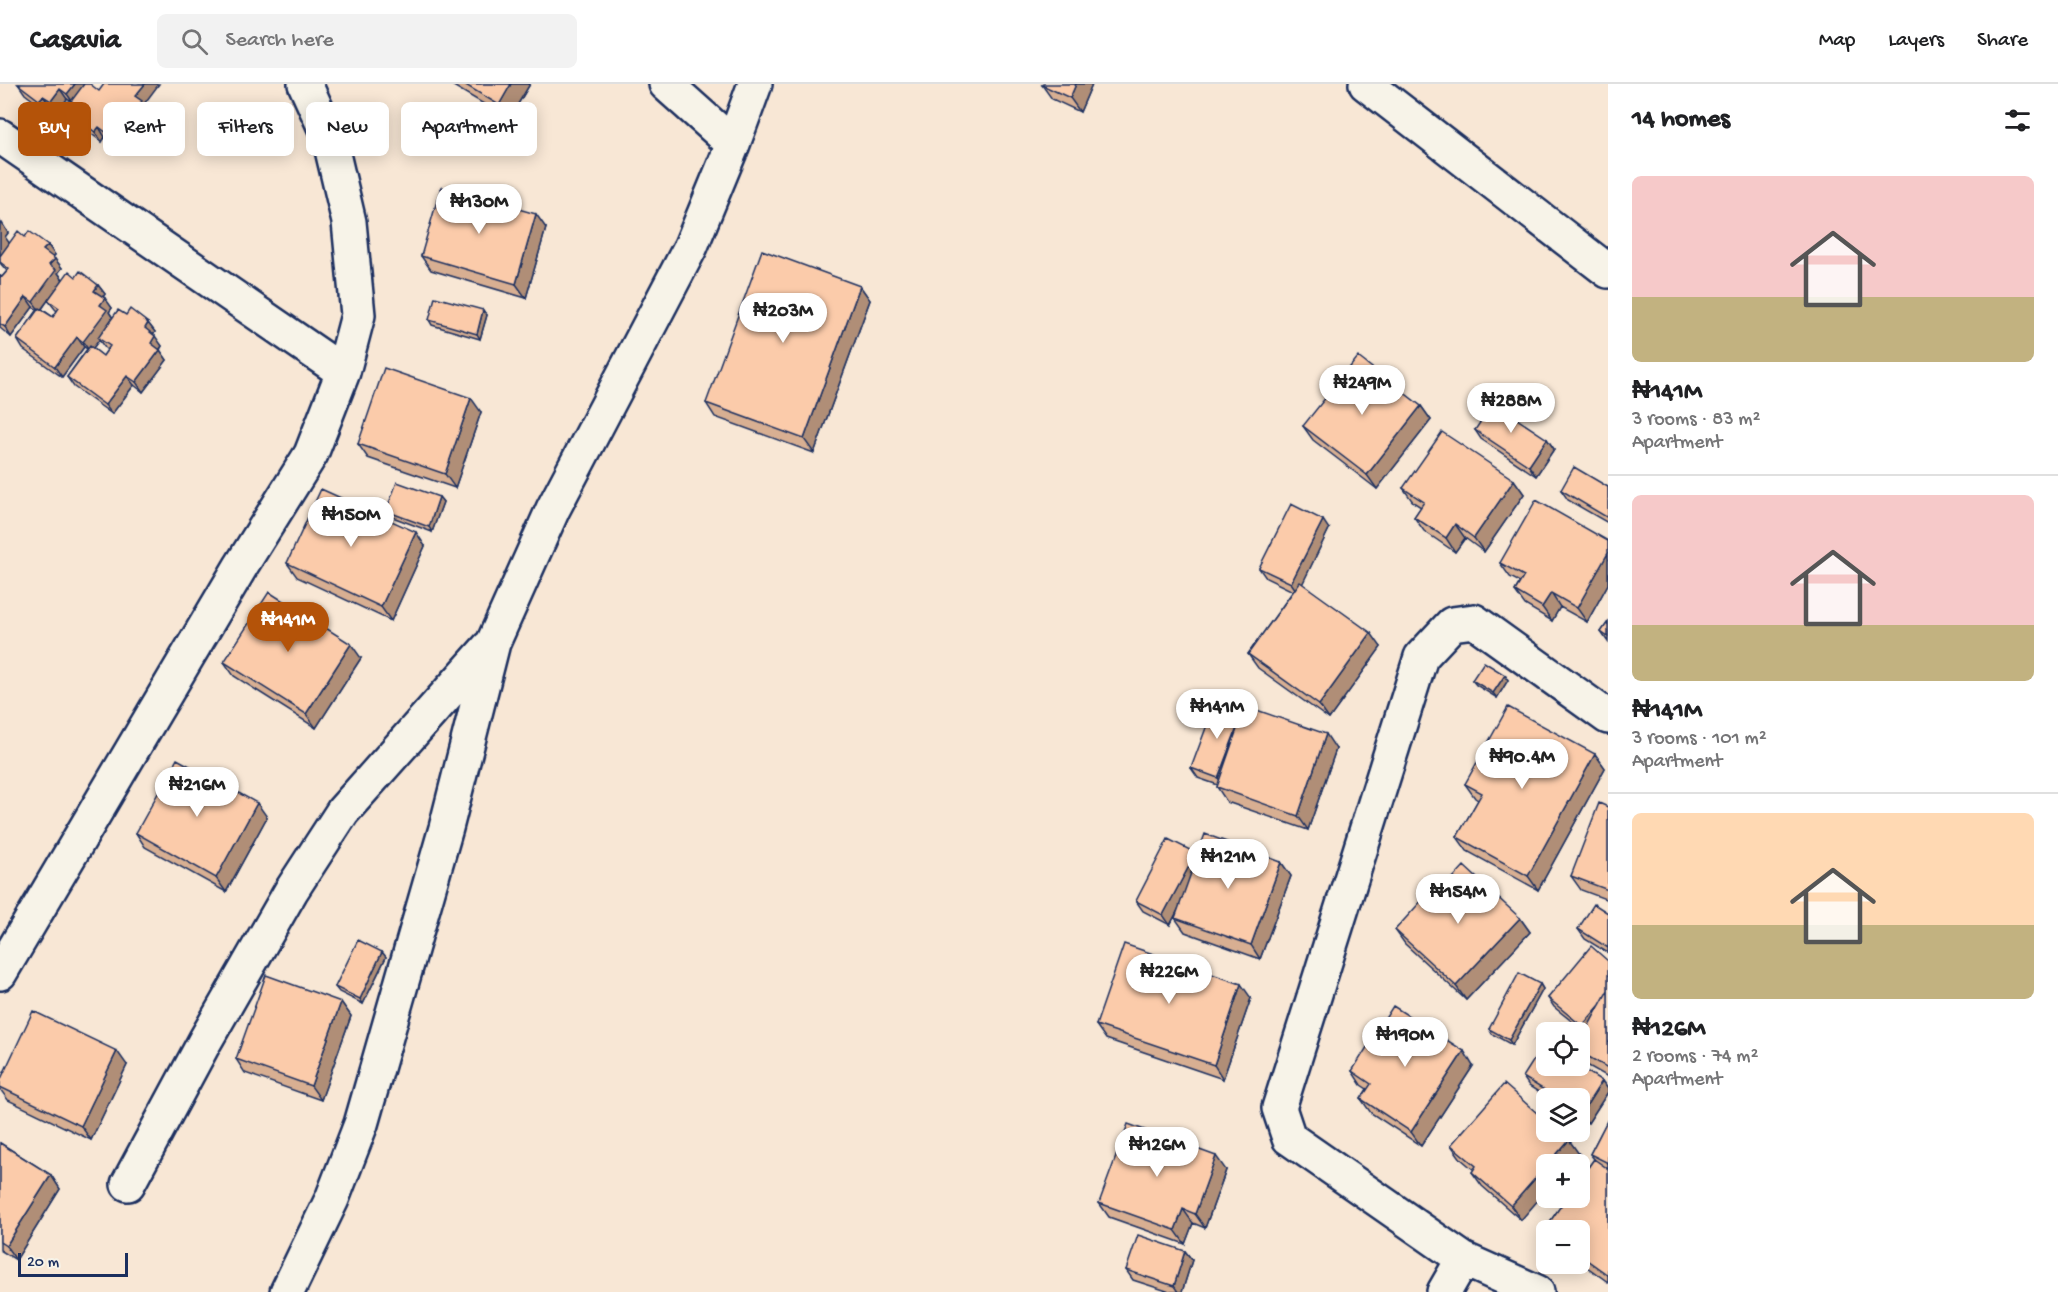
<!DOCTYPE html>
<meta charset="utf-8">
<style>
body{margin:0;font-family:"Gochi Hand",sans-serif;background:#f2f2f2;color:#202124;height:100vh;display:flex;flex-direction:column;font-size:22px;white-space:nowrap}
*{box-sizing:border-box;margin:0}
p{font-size:20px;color:#757577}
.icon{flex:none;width:33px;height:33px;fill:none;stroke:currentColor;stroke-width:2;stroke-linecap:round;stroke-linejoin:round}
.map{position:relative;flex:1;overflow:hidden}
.side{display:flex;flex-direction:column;background:#fff;width:450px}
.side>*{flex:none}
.banner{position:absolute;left:18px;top:18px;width:570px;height:54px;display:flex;gap:12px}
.tools{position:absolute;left:1536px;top:938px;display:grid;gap:12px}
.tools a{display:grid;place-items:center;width:54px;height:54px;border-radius:9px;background:#fff;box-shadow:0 3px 15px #0003;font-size:30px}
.scale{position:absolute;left:18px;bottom:15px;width:110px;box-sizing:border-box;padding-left:6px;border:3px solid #1b2f5e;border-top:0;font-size:16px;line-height:21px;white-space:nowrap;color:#1b2f5e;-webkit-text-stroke:4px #f7f3e8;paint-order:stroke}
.price{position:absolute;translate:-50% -51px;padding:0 14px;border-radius:21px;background:#fff;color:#222;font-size:20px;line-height:39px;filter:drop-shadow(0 2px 3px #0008)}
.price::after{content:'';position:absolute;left:50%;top:36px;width:18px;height:14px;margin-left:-9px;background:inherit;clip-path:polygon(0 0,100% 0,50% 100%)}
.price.on{background:#b45309;color:#fff}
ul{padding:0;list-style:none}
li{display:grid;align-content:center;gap:12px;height:318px;padding:0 24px}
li+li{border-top:2px solid #e0e0e0}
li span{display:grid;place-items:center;height:186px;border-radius:9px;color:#555}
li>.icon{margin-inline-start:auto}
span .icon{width:108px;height:108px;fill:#fffc;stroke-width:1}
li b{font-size:26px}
h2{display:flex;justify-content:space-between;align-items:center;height:72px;padding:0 24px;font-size:26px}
.pill{padding:0 21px;border-radius:9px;background:#fff;box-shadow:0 3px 15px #0003;font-size:21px;line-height:54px}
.pill.on{background:#b45309;color:#fff}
header{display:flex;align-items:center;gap:36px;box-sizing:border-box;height:84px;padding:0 30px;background:#fff;border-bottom:2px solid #e0e0e0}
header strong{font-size:28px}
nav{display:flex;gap:33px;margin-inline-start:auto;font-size:21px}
.search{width:420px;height:54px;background:#f2f2f2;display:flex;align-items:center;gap:15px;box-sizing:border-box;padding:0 21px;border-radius:9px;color:#757577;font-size:22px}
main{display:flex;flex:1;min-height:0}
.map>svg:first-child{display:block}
</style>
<header>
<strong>Casavia</strong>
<div class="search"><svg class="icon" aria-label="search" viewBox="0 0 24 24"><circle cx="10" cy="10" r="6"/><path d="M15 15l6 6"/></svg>Search here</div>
<nav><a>Map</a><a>Layers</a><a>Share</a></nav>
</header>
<main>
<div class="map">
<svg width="1608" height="1208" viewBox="0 0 1608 1208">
<rect width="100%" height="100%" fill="#f8e7d5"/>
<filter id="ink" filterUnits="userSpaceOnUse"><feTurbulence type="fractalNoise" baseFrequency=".0167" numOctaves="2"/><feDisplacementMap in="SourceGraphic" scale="12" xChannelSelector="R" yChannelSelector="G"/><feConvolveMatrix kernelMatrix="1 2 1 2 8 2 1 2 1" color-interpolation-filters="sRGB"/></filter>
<g filter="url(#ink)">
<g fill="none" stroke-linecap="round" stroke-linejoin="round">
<g stroke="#1b2f5e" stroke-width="38">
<path id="minor" d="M 666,0 L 733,60
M 1366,0 L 1608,187
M 0,52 L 343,288
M 0,889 L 241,482 L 311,370 L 343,288 L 358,231 L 349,138 L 329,53 L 305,0
M 128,1100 L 205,957 L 291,807 L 343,727 L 489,563
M 287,1208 L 332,1115 L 361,1040 L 446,744 L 493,559 L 553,425 L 691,162 L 733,60 L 755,0
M 1444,1208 L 1463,1175
M 1537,1208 L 1463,1175 L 1289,1054 L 1279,1024 L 1421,573 L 1452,540 L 1474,537 L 1608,633"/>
</g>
<use href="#minor" stroke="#f7f3e8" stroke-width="33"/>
</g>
<path fill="#d8af92" stroke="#1b2f5e" stroke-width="1.5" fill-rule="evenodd" d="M 18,0 L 99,7 L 144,20 L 149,27 L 130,52 L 123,46 L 114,59 L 105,53 L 102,58 L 81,42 L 74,32 L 76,30 L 69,20 L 71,17 L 67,15 L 58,27 L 50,21 L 46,26 L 25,10 Z
M 450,0 L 530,0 L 509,35 Z
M 1092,0 L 1080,28 L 1052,15 L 1042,1 Z
M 0,138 L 8,149 L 5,153 L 9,160 L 25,153 L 48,161 L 55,171 L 53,173 L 62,184 L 58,189 L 63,195 L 76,193 L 98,201 L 105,210 L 103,213 L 112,224 L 109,228 L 113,234 L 126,231 L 148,239 L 155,248 L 153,251 L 162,262 L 160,266 L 167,276 L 143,308 L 134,301 L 112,330 L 74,303 L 67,293 L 87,265 L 84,263 L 62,293 L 23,265 L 17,255 L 38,226 L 33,223 L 11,253 L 0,244 L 0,192 L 2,193 L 7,187 L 0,179 ZM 48,216 L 55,225 L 57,227 L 53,233 L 42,225 ZM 99,256 L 105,264 L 107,266 L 103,272 L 93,264 Z
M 546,144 L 526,214 L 431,186 L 421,172 Z
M 860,202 L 870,216 L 814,369 L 715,333 L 706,319 Z
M 487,231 L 480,255 L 432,241 L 429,236 Z
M 1421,322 L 1431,336 L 1377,405 L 1313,356 L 1303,342 Z
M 481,328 L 455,404 L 368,374 L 358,360 Z
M 1475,346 L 1547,355 L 1554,365 L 1536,392 L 1481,355 Z
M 1514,396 L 1524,410 L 1484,468 L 1465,454 L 1455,468 L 1424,447 L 1414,433 L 1421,423 L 1413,418 L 1403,404 Z
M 1608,403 L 1608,439 L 1568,416 L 1561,406 Z
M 439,413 L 443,418 L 432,448 L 390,432 L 386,427 Z
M 1329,445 L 1302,500 L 1381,563 L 1329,635 L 1258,584 L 1248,570 L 1293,507 L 1266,494 L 1259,484 Z
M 1608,457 L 1608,500 L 1587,538 L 1560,523 L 1552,537 L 1525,521 L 1515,507 L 1520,498 L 1510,493 L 1500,479 Z
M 425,462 L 391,537 L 297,493 L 287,479 Z
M 1608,538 L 1608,558 L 1601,548 Z
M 361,574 L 316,644 L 234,592 L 224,578 Z
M 1505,591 L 1508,596 L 1497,614 L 1476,601 L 1472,596 Z
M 1336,665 L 1308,746 L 1227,718 L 1217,703 L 1218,701 L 1198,694 L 1191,684 Z
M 1595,670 L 1605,684 L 1538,806 L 1467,767 L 1457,753 L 1478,716 L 1475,714 L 1465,700 Z
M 1608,723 L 1608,816 L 1581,806 L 1571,792 Z
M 267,733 L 226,808 L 145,763 L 136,749 Z
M 1198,771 L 1281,778 L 1291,792 L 1260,875 L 1185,848 L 1175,834 L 1178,826 L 1170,841 L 1143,827 L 1136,817 Z
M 1440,808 L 1520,834 L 1530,848 L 1466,916 L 1405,860 L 1395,846 Z
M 1608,829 L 1608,869 L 1585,855 L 1578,845 Z
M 382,868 L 386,873 L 363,920 L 339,908 L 335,903 Z
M 1608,877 L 1608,993 L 1585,980 L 1580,972 L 1580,958 L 1585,948 L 1554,923 L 1548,914 Z
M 1540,900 L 1543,905 L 1512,961 L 1492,950 L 1489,945 Z
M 1251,914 L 1223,995 L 1106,955 L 1096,941 Z
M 341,918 L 351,932 L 321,1016 L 245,989 L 236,975 Z
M 127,981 L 91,1056 L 8,1016 L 0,1005 L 0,997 Z
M 1473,982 L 1421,1062 L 1371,1029 L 1361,1015 L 1367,1005 L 1361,1001 L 1352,987 Z
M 1523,993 L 1602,997 L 1608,1005 L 1608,1008 L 1588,1039 L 1580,1034 L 1580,1014 L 1548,1014 L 1529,1002 Z
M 1608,1035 L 1608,1198 L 1580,1178 L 1580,1146 L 1554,1146 L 1549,1139 L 1594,1075 L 1590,1070 Z
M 0,1059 L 51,1091 L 60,1105 L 16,1176 L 0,1166 Z
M 1451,1061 L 1579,1070 L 1570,1080 L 1546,1080 L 1521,1136 L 1482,1102 L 1472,1088 L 1474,1086 L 1461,1075 Z
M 1226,1086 L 1205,1144 L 1193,1139 L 1185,1160 L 1109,1133 L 1099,1119 Z
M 1185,1167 L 1192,1176 L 1182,1208 L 1170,1208 L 1133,1196 L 1126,1186 Z"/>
<path fill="#b08e77" stroke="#1b2f5e" stroke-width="1.5" d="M 75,0 L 89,0 L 74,20 L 67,10 Z
M 145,0 L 159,0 L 144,20 L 149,27 L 130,52 L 123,42 L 135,12 Z
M 511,0 L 530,0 L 509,35 L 499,21 Z
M 1076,0 L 1092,0 L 1080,28 L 1070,14 Z
M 60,5 L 67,15 L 58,27 L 51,17 Z
M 43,12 L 50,21 L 46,26 L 39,16 Z
M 116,37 L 123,46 L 114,59 L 107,49 Z
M 99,43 L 105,53 L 102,58 L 95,48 Z
M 536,130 L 546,144 L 526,214 L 516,200 Z
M 2,139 L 8,149 L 5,153 L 10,160 L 0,174 L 0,141 Z
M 48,161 L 55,171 L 50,176 L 43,166 Z
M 55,175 L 62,184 L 58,189 L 63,196 L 40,227 L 33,218 L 49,181 Z
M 98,201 L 105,210 L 101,216 L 94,207 Z
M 860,202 L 870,216 L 814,369 L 804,355 Z
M 26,213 L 33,223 L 11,253 L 5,243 Z
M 105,214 L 112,224 L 109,228 L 114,236 L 90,268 L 83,258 L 100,221 Z
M 483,226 L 487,231 L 480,255 L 477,250 Z
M 148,239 L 155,248 L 151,254 L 145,244 Z
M 155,252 L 162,262 L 157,269 L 151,259 Z
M 77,253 L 84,263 L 62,293 L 55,283 Z
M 160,266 L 167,276 L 143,308 L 136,298 Z
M 127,292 L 134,301 L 112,330 L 105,321 Z
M 471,314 L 481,328 L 455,404 L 445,390 Z
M 1421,322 L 1431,336 L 1377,405 L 1367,391 Z
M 1547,355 L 1554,365 L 1536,392 L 1529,382 Z
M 1514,396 L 1524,410 L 1484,468 L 1474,454 Z
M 439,413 L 443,418 L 432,448 L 429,443 Z
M 1323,436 L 1329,445 L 1298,509 L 1291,499 Z
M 1455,440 L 1465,454 L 1455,468 L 1446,454 Z
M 416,448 L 425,462 L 391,537 L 381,523 Z
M 1608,469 L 1608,500 L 1587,538 L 1577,524 Z
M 1551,509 L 1560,523 L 1552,537 L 1542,523 Z
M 1371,549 L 1381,563 L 1329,635 L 1319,621 Z
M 351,560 L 361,574 L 316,644 L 306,630 Z
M 1505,591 L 1508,596 L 1497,614 L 1493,609 Z
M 1243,628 L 1225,704 L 1218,694 Z
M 1326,650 L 1336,665 L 1308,746 L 1298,732 Z
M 1595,670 L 1605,684 L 1538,806 L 1528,792 Z
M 257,719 L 267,733 L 226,808 L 216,794 Z
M 1196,769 L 1203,778 L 1170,841 L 1163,831 Z
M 1281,778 L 1291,792 L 1260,875 L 1251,861 Z
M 1520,834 L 1530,848 L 1466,916 L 1456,902 Z
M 382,868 L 386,873 L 363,920 L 360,915 Z
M 1241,900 L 1251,914 L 1223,995 L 1214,981 Z
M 1540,900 L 1543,905 L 1512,961 L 1509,956 Z
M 1608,911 L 1589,952 L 1582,942 Z
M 341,918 L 351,932 L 321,1016 L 311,1002 Z
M 117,967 L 127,981 L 91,1056 L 81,1042 Z
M 1464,967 L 1473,982 L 1421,1062 L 1411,1048 Z
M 1602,997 L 1608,1005 L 1608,1008 L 1588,1039 L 1581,1030 Z
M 1569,1056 L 1579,1070 L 1570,1080 L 1548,1080 Z
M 1216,1072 L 1226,1086 L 1205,1144 L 1195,1130 Z
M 1546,1082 L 1546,1107 L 1521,1136 L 1511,1122 Z
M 51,1091 L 60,1105 L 16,1176 L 6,1162 Z
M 1183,1125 L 1193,1139 L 1185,1160 L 1175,1146 Z
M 1185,1167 L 1192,1176 L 1182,1208 L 1178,1208 L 1174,1202 Z"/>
<path fill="#fbcbaa" stroke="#1b2f5e" stroke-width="1.5" d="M 18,0 L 75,0 L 67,10 L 60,5 L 51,17 L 43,12 L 39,16 Z
M 84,0 L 90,0 L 99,7 L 104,0 L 145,0 L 135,12 L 142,17 L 123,42 L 116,37 L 107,49 L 99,43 L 95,48 L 74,32 L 78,27 L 69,20 Z
M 464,0 L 511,0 L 499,21 Z
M 1043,0 L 1076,0 L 1070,14 L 1042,1 Z
M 441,103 L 536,130 L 516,200 L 421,172 Z
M 18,147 L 25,153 L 29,147 L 48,161 L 43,166 L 55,175 L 49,181 L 56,186 L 33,218 L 26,213 L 5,243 L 0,240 L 0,192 L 2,193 L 9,185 L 0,178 L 0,172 Z
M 762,166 L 860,202 L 804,355 L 706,319 Z
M 69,187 L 76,193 L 80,187 L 98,201 L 94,207 L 105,214 L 100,221 L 107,226 L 83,258 L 77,253 L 55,283 L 17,255 L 39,224 L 53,233 L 59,224 L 48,216 Z
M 435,213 L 483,226 L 477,250 L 429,236 Z
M 130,225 L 148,239 L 145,244 L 155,252 L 151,259 L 160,266 L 136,298 L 127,292 L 105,321 L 67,293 L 90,262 L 103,272 L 110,262 L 98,254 L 118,226 L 126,231 Z
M 1358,273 L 1421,322 L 1367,391 L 1303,342 Z
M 384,284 L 471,314 L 445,390 L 358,360 Z
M 1493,319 L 1547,355 L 1529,382 L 1475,346 Z
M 1442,348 L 1514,396 L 1474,454 L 1455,440 L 1446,454 L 1414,433 L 1424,418 L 1403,404 Z
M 1574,383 L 1608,403 L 1608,434 L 1561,406 Z
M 397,398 L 439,413 L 429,443 L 386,427 Z
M 321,405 L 416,448 L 381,523 L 287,479 Z
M 1536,416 L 1608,457 L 1608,469 L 1577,524 L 1551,509 L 1542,523 L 1515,507 L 1524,492 L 1500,479 Z
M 1291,420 L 1323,436 L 1291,499 L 1259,484 Z
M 1300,498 L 1371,549 L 1319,621 L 1248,570 Z
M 269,508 L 351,560 L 306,630 L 224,578 Z
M 1608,538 L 1608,553 L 1601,548 Z
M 1484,578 L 1505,591 L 1493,609 L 1472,596 Z
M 1216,617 L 1243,628 L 1218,694 L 1191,684 Z
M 1245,622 L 1326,650 L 1298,732 L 1217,703 Z
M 1508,623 L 1595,670 L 1528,792 L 1457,753 L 1482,709 L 1465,700 Z
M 177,675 L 257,719 L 216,794 L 136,749 Z
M 1599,719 L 1608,723 L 1608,806 L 1571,792 Z
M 1205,750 L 1281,778 L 1251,861 L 1175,834 Z
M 1168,755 L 1196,769 L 1163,831 L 1136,817 Z
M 1464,782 L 1520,834 L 1456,902 L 1395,846 L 1434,803 L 1440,808 Z
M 1594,820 L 1608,829 L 1608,864 L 1578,845 Z
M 358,856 L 382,868 L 360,915 L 335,903 Z
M 1124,860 L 1241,900 L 1214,981 L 1096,941 Z
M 1591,862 L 1608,877 L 1608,906 L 1600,921 L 1582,942 L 1548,914 Z
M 1519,889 L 1540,900 L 1509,956 L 1489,945 Z
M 266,891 L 341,918 L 311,1002 L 236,975 Z
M 1608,906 L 1608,984 L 1580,968 L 1580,958 Z
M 1393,922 L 1464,967 L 1411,1048 L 1361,1015 L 1371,1000 L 1352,987 Z
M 33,927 L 117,967 L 81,1042 L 0,1003 L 0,997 Z
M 1544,960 L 1546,962 L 1546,981 L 1577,981 L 1602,997 L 1581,1030 L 1580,1028 L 1580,1014 L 1557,1014 L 1523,993 Z
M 1504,1000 L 1546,1037 L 1546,1047 L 1558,1047 L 1569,1056 L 1548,1080 L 1546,1080 L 1546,1082 L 1511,1122 L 1472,1088 L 1476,1082 L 1451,1061 Z
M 1608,1035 L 1608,1079 L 1590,1070 Z
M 1128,1040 L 1216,1072 L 1195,1130 L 1183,1125 L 1175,1146 L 1099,1119 Z
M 0,1059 L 51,1091 L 6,1162 L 0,1158 Z
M 1594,1075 L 1608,1085 L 1608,1191 L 1580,1171 L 1580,1146 L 1559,1146 L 1549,1139 L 1567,1113 L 1580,1113 L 1580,1095 Z
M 1138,1151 L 1185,1167 L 1174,1202 L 1126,1186 Z"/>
</g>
</svg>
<div class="tools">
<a><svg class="icon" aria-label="locate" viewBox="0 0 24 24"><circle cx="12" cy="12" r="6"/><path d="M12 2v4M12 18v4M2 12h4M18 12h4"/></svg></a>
<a><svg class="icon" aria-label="layers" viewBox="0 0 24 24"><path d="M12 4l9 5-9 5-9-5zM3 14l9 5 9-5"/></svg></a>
<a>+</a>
<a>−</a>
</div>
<div class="scale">20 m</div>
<b class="price" style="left:479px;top:151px">₦130M</b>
<b class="price" style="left:783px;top:260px">₦203M</b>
<b class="price" style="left:1362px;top:332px">₦249M</b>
<b class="price" style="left:1511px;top:350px">₦288M</b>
<b class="price" style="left:351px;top:464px">₦150M</b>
<b class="price on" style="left:288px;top:569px">₦141M</b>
<b class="price" style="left:1217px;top:656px">₦141M</b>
<b class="price" style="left:1522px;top:706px">₦90.4M</b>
<b class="price" style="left:197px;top:734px">₦216M</b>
<b class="price" style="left:1228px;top:806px">₦121M</b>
<b class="price" style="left:1458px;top:841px">₦154M</b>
<b class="price" style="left:1169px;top:921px">₦226M</b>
<b class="price" style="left:1405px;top:984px">₦190M</b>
<b class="price" style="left:1157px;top:1094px">₦126M</b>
<div class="banner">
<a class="pill on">Buy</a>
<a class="pill">Rent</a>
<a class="pill">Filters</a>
<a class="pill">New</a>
<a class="pill">Apartment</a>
</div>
</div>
<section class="side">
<h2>14 homes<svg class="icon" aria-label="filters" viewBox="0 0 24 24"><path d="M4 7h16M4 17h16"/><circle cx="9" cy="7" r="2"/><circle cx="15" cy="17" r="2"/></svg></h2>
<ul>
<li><span style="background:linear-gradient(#f6c9c9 65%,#c2b280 0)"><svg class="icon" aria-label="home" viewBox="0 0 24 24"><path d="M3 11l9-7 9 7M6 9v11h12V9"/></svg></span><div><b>₦141M</b><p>3 rooms · 83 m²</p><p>Apartment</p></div></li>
<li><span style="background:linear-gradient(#f6c9c9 70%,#c2b280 0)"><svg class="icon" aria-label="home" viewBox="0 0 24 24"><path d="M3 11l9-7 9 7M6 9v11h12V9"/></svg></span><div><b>₦141M</b><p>3 rooms · 101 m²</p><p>Apartment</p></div></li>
<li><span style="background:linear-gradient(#ffd9b3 60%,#c2b280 0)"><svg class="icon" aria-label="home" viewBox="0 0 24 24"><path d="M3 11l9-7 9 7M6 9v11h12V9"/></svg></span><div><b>₦126M</b><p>2 rooms · 74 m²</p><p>Apartment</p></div></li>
</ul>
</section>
</main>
